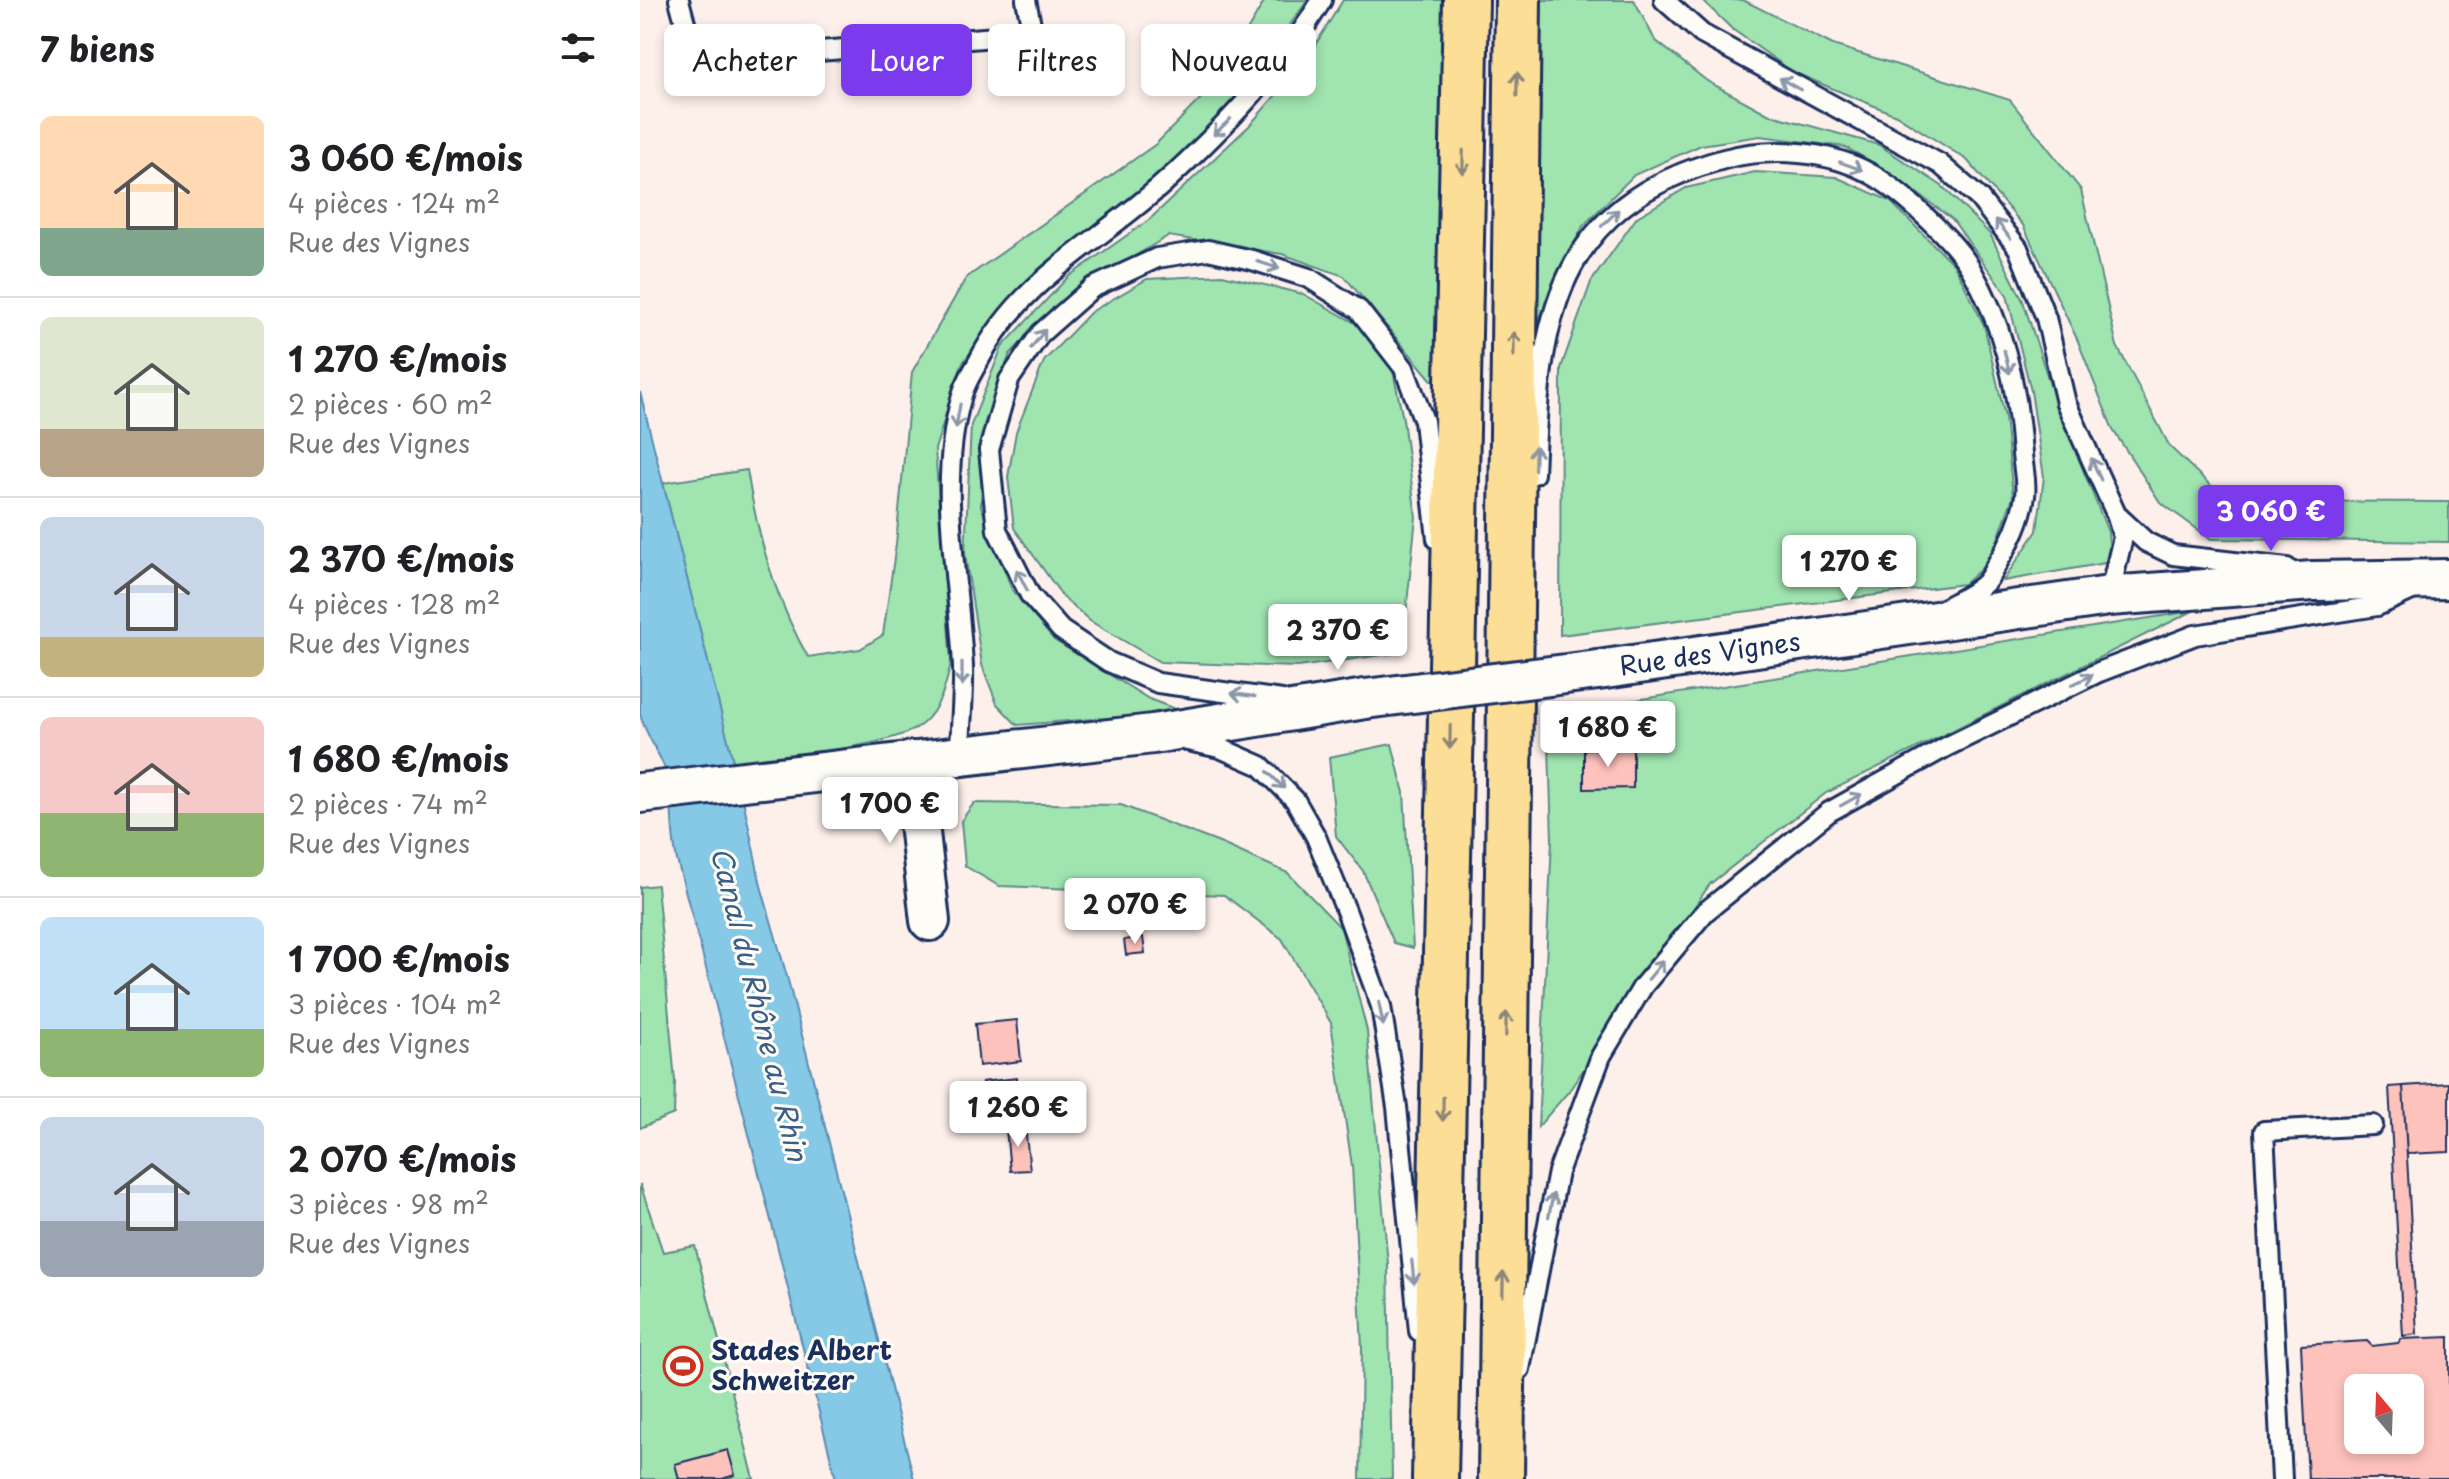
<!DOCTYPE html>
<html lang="fr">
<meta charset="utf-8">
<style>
body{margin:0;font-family:"Playpen Sans",sans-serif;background:#f2f2f2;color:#202124;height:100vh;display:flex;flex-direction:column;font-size:30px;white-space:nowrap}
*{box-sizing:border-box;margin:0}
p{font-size:26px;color:#757577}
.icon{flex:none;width:44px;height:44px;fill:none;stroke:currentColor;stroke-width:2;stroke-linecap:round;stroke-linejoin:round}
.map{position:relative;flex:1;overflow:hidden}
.drawer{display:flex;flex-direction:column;background:#fff;width:640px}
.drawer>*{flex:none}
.guide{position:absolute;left:24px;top:24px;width:760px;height:72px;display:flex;gap:16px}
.needle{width:52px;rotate:341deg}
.tools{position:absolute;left:1704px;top:1374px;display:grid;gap:16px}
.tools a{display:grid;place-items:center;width:80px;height:80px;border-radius:12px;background:#fff;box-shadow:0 4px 12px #0003;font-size:40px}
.price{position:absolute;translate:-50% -68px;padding:0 18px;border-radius:8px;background:#fff;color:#222;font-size:26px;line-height:52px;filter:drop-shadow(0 2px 4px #0008)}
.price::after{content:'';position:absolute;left:50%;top:48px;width:24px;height:18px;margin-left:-12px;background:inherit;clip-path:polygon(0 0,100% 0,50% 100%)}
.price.on{background:#7c3aed;color:#fff}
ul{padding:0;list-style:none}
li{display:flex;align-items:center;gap:24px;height:200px;padding:0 40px}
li+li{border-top:2px solid #e0e0e0}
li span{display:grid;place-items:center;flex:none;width:224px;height:160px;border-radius:12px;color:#555}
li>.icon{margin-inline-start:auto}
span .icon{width:96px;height:96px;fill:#fffc;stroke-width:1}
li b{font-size:34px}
h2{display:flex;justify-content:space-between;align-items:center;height:96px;padding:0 40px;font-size:34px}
.chip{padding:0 28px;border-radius:12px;background:#fff;box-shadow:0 4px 12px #0003;font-size:28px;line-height:72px}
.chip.on{background:#7c3aed;color:#fff}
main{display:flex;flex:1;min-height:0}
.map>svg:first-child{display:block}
</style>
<main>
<section class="drawer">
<h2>7 biens<svg class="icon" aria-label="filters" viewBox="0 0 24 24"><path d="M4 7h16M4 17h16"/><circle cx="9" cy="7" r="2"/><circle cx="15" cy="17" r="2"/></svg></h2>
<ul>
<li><span style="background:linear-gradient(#ffd9b3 70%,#7fa58c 0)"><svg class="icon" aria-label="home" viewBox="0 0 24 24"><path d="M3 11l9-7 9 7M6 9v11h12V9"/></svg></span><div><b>3 060 €/mois</b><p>4 pièces · 124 m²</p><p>Rue des Vignes</p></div></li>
<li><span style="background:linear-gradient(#dfe7d0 70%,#b9a48a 0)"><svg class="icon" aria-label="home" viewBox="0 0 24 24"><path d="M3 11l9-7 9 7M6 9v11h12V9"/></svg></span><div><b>1 270 €/mois</b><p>2 pièces · 60 m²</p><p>Rue des Vignes</p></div></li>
<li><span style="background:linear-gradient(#c9d6e8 75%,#c2b280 0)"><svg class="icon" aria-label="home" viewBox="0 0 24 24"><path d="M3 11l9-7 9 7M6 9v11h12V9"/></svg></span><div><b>2 370 €/mois</b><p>4 pièces · 128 m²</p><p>Rue des Vignes</p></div></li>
<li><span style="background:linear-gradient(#f6c9c9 60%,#8fb573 0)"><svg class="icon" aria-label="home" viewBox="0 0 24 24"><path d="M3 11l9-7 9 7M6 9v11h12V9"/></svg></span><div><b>1 680 €/mois</b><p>2 pièces · 74 m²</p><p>Rue des Vignes</p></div></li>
<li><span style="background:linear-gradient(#bfe0f5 70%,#8fb573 0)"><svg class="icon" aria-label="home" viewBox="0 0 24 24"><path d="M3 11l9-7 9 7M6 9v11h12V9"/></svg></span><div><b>1 700 €/mois</b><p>3 pièces · 104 m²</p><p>Rue des Vignes</p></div></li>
<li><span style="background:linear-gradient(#c9d6e8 65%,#9aa5b1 0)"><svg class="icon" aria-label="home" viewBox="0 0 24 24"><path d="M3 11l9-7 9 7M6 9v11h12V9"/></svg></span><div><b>2 070 €/mois</b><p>3 pièces · 98 m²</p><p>Rue des Vignes</p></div></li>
</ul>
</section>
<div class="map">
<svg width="1809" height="1479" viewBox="0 0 1809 1479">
<rect width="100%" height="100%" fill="#fdf0eb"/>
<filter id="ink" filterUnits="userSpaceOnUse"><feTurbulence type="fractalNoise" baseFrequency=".0125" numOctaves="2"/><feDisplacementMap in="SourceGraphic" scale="16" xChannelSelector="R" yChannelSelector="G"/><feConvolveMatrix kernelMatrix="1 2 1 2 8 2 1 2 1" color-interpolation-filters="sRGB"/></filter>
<g filter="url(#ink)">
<path fill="#a0e4b0" stroke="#5e8a87" stroke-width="2" d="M 625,0 L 668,0 L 589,107 L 514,178 L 372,296 L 322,364 L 295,449 L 311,663 C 306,685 300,709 282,724 C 255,748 133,757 93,762 L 23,483 L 107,470 C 117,535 136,601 168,657 L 220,649 L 243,635 L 256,544 L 272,372 L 326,278 L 516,144 L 577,82 Z
M 703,0 L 811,0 L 801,391 L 704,276 L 642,254 L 528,236 L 424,299 L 370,354 L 344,425 L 341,506 L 372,590 L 414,640 L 509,699 L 543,712 L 377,725 L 357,704 L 342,665 L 325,554 L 331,425 L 362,347 L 428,277 L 510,219 L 609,126 L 666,60 Z
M 895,0 L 994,0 L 1015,40 L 1067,81 L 1128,114 L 1239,145 L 1302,186 L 1350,234 L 1383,301 L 1415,400 L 1468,532 L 1470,554 L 1465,563 L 1363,581 L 1397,531 L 1404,477 L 1391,391 L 1367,295 L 1312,219 L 1243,168 L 1205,147 L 1120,136 L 1061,145 L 994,175 L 943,226 L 893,332 Z
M 1062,0 L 1103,0 L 1193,45 L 1370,100 L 1441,190 L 1477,346 L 1530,447 L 1587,501 L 1809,502 L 1809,542 L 1571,539 L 1520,502 L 1473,430 L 1437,339 L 1383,225 L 1327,160 L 1256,115 L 1153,72 L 1092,29 Z
M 1115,172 L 1196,177 L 1250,201 L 1315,266 L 1344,325 L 1365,417 L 1373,497 L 1350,561 L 1324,584 L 920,635 L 921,368 L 951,282 L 997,217 L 1046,188 Z
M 582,275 L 663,294 L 717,324 L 753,371 L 763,419 L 776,517 L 762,652 L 658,667 L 520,662 L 450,621 L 423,597 L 374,528 L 368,477 L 376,432 L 404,361 L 451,312 L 507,279 Z
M 1553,611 L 1186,793 L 1070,884 L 929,1091 L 898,1127 L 912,840 L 908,714 Z
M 752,744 L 764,793 L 773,948 L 754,943 L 723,871 L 696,836 L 689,757 Z
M 334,803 L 481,805 L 582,844 L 648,873 L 701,928 L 727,1031 L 748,1264 L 752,1479 L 720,1479 L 722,1347 L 712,1166 L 691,1023 L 642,939 L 584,895 L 359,886 L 325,866 L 321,821 Z
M 17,885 L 35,1081 L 34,1114 L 0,1128 L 0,887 Z
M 0,1184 L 23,1252 L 55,1246 L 114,1479 L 0,1479 Z"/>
<path fill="#85c9e6" stroke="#5b8bb0" stroke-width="2" d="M 0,392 L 104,804 L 121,886 L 148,980 L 274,1479 L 196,1479 C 144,1274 94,1068 38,864 C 29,833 35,800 25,769 C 18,750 5,734 0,714 Z"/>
<path fill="#fec2bc" stroke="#1b2f5e" stroke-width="2" fill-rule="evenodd" d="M 944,749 L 993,749 L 993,788 L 944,789 Z
M 503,937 L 505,953 L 486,955 L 484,940 Z
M 377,1020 L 381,1061 L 339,1066 L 335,1024 Z
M 377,1078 L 382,1114 L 346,1118 L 342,1082 Z
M 1809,1083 L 1809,1152 L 1767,1154 L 1763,1086 Z
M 1763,1086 L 1777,1334 L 1763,1336 L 1749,1087 Z
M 385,1127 L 390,1170 L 370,1171 L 366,1129 Z
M 1809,1337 L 1809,1479 L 1668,1479 L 1661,1345 L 1727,1341 L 1732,1346 L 1758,1343 L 1761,1339 ZM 1718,1388 L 1770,1388 L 1770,1440 L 1718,1440 Z
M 88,1450 L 95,1475 L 82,1479 L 39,1479 L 35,1464 Z"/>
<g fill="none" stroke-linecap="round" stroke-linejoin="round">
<g stroke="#1b2f5e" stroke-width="24">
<path id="lane" d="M 39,0 L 49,38 L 92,58 L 393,34 L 386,0
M 1024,0 L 1062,34 L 1300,164 L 1339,198 L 1378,248 L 1406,318 L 1426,403 L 1476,514 L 1483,537 L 1469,596
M 894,474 C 900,319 915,205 1084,159 C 1130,147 1189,150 1231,174 C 1259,189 1316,242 1331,269 C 1364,325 1378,390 1382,454 C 1383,467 1387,483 1385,496 C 1381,521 1371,541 1358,562 C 1354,569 1350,578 1345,583 C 1333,595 1313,603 1299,611
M 1478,516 L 1506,542 L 1533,555 L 1647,568
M 642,700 L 518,683 L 469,662 L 421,630 L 390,595 L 357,530 L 349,450 L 369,380 L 401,333 L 452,288 L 517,258 L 568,250 L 612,260 L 669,278 L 719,310 L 764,368 L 784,421 L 797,539
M 543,740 L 580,748 L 621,766 L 655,800 L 676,837 L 707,913 L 741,1006 L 757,1107 L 779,1331
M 320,758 C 320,727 324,697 323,667 C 319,576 296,485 322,395 C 325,384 332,373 338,362 C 380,279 458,243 524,183 C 584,128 640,70 682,0
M 880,1369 L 918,1172 L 961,1056 L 1003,986 L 1065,912 L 1189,812 L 1306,747 L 1459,672 L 1555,635 L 1737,606 L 1774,589
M 1642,1479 L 1624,1131 L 1733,1125"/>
</g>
<g stroke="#1b2f5e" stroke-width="44">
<path id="street" d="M 958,670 L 1469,596 L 1673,581 L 1809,579
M 272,761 L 290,921
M 0,793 L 513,734 L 725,699"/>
</g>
<g stroke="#1b2f5e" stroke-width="50">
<path id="primary" d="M 795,1479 L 826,0
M 861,1479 L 878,0"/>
</g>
<use href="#lane" stroke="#fdfcf7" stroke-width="18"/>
<use href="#street" stroke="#fdfcf7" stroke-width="38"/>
<use href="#primary" stroke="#fcde96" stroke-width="44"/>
<g stroke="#1b2f5e" stroke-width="44" stroke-linecap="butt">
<path id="street-bridge" d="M 725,699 L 958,670"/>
</g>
<use href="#street-bridge" stroke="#fdfcf7" stroke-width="38"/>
</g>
<defs><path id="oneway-shaft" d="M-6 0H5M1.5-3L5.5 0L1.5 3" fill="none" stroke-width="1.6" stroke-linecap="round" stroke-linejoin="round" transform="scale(2)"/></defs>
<g stroke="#8c867a">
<use href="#oneway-shaft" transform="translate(877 84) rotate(-89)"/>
<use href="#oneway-shaft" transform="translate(823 162) rotate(91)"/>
<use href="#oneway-shaft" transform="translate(874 344) rotate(-89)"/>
<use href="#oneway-shaft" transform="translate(810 737) rotate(91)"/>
<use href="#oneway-shaft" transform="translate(866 1024) rotate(-89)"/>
<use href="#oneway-shaft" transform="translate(803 1109) rotate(91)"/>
<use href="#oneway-shaft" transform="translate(863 1284) rotate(-89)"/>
</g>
<g stroke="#8c96aa">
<use href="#oneway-shaft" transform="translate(1150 84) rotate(-151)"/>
<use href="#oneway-shaft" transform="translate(582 127) rotate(136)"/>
<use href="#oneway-shaft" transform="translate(1211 166) rotate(20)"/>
<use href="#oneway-shaft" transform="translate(970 218) rotate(-44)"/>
<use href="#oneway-shaft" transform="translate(1363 229) rotate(-128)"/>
<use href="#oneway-shaft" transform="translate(628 265) rotate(18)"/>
<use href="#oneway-shaft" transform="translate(398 339) rotate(-52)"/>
<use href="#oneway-shaft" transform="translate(1367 362) rotate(76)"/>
<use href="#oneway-shaft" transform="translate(318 416) rotate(100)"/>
<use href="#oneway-shaft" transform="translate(895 458) rotate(-88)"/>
<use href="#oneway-shaft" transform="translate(1456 469) rotate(-114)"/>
<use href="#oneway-shaft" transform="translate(382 580) rotate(-117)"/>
<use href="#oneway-shaft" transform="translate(322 674) rotate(90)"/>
<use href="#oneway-shaft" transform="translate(1442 680) rotate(-26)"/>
<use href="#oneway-shaft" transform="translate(603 695) rotate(-172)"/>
<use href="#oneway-shaft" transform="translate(636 780) rotate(45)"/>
<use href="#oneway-shaft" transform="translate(1211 800) rotate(-29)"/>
<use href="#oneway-shaft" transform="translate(1016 970) rotate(-50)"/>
<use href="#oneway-shaft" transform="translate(741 1014) rotate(79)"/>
<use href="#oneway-shaft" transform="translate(911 1205) rotate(-79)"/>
<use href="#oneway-shaft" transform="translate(773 1272) rotate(84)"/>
</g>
</g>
<defs>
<g id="stadium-ring" transform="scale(2)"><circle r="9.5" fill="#fdfcf7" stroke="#c8321e" stroke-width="1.5"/><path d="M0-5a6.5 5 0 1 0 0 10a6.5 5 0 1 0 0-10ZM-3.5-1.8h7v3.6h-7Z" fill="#c8321e"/></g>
</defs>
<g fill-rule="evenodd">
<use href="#stadium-ring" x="43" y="1366"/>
</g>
<g text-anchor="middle" stroke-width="6" stroke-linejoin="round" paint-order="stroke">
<g font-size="26" fill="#1b2f5e" stroke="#fdfcf7">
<text transform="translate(1070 654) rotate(-8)" y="9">Rue des Vignes</text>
</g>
<g font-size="26" font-weight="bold" fill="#1b2f5e" stroke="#fdfcf7" text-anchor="start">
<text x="71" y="1360">Stades Albert<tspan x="71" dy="30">Schweitzer</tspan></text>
</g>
<g font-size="28" font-style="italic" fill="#3b5d87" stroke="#fdfcf7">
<text transform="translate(119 1004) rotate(76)" y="10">Canal du Rhône au Rhin</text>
</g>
</g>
</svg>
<div class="tools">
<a><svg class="needle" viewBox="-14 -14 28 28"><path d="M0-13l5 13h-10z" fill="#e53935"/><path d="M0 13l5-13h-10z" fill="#757577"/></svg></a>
</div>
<b class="price on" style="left:1631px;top:553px">3 060 €</b>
<b class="price" style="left:1209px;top:603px">1 270 €</b>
<b class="price" style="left:698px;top:672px">2 370 €</b>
<b class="price" style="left:968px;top:769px">1 680 €</b>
<b class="price" style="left:250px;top:845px">1 700 €</b>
<b class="price" style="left:495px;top:946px">2 070 €</b>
<b class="price" style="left:378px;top:1149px">1 260 €</b>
<div class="guide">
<a class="chip">Acheter</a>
<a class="chip on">Louer</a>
<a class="chip">Filtres</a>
<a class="chip">Nouveau</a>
</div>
</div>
</main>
